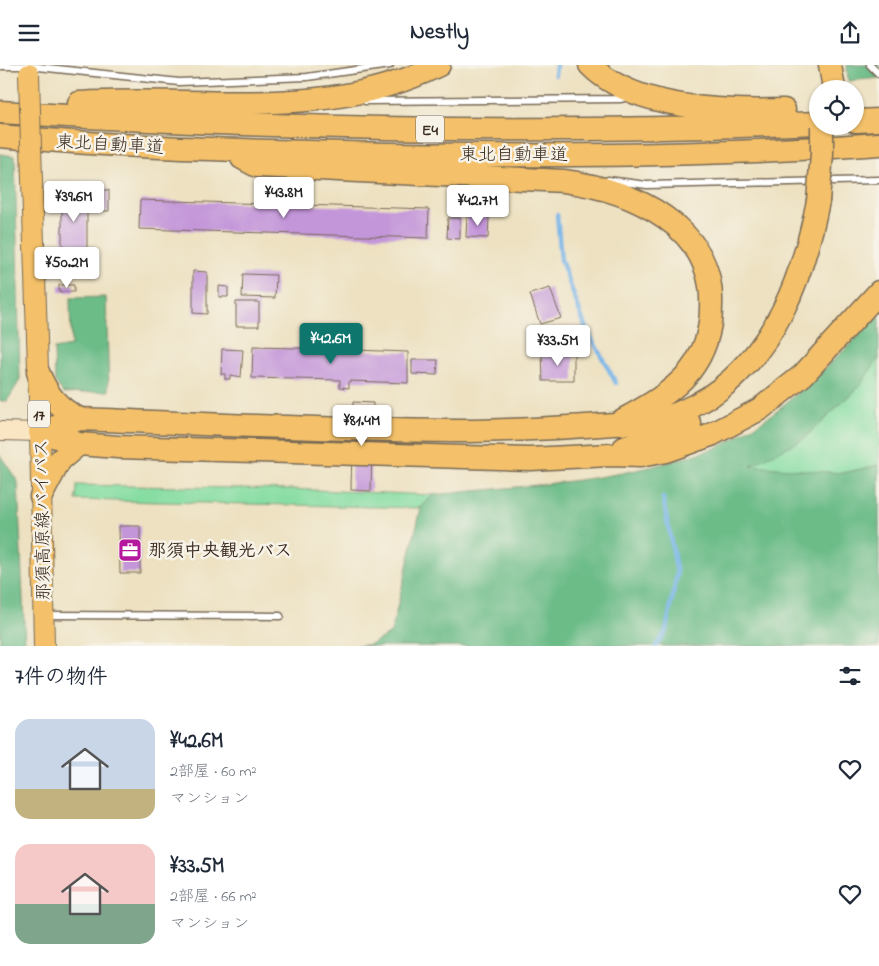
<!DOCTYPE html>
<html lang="ja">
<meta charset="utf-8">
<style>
body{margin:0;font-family:"Indie Flower","Klee One",sans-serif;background:#f6f6f7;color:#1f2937;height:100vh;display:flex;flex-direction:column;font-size:19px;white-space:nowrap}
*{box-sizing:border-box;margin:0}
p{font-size:16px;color:#747a83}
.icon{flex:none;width:28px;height:28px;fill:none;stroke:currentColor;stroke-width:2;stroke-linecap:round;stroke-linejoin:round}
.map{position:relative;height:581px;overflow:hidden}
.panel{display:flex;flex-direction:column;background:#fff;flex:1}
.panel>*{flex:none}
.fabs{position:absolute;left:809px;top:15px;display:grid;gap:10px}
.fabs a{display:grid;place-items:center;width:55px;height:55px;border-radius:50%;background:#fff;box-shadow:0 1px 4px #0004;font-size:25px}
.price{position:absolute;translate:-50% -42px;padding:0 11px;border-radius:5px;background:#fff;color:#222;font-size:16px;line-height:32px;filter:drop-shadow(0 1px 2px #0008)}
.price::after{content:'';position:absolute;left:50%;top:30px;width:15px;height:11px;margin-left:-8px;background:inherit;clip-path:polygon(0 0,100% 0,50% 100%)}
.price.selected{background:#0f766e;color:#fff}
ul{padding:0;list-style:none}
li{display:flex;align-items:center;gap:15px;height:125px;padding:0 15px}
li span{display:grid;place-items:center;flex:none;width:140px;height:100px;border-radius:15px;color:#555}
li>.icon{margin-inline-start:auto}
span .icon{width:60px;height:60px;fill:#fffc;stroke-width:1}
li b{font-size:21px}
h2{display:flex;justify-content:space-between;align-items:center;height:60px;padding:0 15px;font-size:21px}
header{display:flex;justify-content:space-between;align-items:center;height:65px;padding:0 15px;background:#fff;font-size:22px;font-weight:700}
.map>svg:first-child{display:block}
</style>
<header><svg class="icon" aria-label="menu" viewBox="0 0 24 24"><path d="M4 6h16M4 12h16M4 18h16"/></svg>Nestly<svg class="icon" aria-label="share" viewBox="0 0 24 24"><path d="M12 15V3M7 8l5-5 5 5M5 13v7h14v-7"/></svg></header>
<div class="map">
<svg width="879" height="581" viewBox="0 0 879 581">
<rect width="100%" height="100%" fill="#f7f3e8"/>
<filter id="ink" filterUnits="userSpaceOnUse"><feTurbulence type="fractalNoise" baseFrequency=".02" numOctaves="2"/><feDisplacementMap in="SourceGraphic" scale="10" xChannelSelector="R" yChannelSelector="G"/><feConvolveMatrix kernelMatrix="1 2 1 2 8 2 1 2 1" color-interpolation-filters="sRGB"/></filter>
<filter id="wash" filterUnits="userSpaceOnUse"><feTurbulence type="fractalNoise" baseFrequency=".0096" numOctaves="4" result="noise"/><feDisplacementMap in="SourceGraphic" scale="20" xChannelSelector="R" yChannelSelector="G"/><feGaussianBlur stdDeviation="1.12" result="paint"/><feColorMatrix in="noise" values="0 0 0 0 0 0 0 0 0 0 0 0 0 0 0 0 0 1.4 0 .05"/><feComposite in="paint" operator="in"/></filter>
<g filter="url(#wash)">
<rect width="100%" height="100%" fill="#ede1c1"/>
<path fill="#85dda2" stroke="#608460" d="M 879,292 L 879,400 L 839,409 L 750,401 L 804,373 L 858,323 Z
M 77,420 L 290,424 L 433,430 L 421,443 L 76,435 Z"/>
<path fill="#6cbc88" stroke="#547353" d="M 847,0 L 879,0 L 879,13 L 848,16 Z
M 0,89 L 15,91 L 20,315 L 7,336 L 0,336 Z
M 106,232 L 109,326 L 64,328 L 55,317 L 54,284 L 71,281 L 70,233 Z
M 879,251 L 879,292 L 858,323 L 804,373 L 751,401 L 843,408 L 879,400 L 879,581 L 355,581 L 371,579 L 391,568 L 421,443 L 433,430 C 517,421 602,418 683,393 C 696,389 710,386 722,380 C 783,350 831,297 879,251 Z
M 0,390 L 18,417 L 25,581 L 0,581 Z"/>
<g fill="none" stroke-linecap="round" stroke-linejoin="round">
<path stroke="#75b4e8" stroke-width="4.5" d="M 555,10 L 556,0
M 557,150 L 561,195 L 585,261 L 616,318
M 656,581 L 666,566 L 677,509 L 663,433"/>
</g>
<g id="blocks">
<path fill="#c395d9" d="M 103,125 L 109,125 L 109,146 L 103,146 Z
M 62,127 L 87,127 L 87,189 L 62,189 Z
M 140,135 L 429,144 L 428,173 L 139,164 Z
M 467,151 L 489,152 L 488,173 L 466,172 Z
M 448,153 L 460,153 L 460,174 L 447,173 Z
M 193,206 L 207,207 L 207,249 L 193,248 Z
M 243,209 L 276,210 L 275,233 L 242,232 Z
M 59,220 L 74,220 L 74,227 L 59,227 Z
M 219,221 L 228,222 L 228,232 L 219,232 Z
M 550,223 L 561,253 L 540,259 L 530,229 Z
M 236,237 L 259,237 L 259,261 L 236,261 Z
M 344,279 L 355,279 L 355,285 L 408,287 L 408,318 L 349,316 L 349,323 L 340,322 L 340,315 L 252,313 L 253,282 L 344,284 Z
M 222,284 L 243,285 L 241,312 L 230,310 L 230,314 L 225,314 L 225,309 L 221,309 Z
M 542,289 L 574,289 L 574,316 L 543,316 Z
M 412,295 L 438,295 L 437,310 L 412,309 Z
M 353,337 L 373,338 L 371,426 L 351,425 Z
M 119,461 L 140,461 L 140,508 L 120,508 Z"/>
</g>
</g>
<g filter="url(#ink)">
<use href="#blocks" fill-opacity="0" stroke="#796a57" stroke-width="1"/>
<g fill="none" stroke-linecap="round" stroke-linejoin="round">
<g stroke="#796a57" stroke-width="9">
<path id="lane" d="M 870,0 L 879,9
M 0,1 L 29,1 L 179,17 L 307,12 L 390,0
M 365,36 L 621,34 L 630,31
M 608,115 L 647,120 L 879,115
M 46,550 L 280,551"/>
</g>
<g stroke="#796a57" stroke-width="20">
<path id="secondary" d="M 0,366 L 40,367"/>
</g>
<g stroke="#796a57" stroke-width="22">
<path id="primary" d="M 32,116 L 40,367 L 44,581"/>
</g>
<g stroke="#796a57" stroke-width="25">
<path id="highway" d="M 590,0 C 633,44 725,47 784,45
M 830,0 L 834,24
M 79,38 C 198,30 328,57 439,0
M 0,47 C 272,64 545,70 818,58
M 855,56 L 879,55
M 0,71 C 115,82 229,85 344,88 C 522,92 701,92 879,79
M 242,93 L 257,101 L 564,116 C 632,125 715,161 711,242 C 711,265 704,288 690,306 C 671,329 644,343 619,357
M 38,307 C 47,329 57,343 80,354
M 40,367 L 80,354 C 204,359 329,365 454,366 C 508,366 561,363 614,359 C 624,358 635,360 645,358 C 667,354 690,344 709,332 C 776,287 803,211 818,136
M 40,367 L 79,379 L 118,382 L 530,394 L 610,390 L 640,391 L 666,386 L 711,370 L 760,344 L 803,310 L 879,227
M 624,383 L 690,359
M 41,431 L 60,395 L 79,379"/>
</g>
<use href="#lane" stroke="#fff" stroke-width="6"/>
<use href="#secondary" stroke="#fbe6c3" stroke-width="18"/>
<use href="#primary" stroke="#f4c16a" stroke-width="20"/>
<use href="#highway" stroke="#f4c16a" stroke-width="22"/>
<g stroke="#796a57" stroke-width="22" stroke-linecap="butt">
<path id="primary-bridge" d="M 29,9 L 32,116"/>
</g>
<g stroke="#796a57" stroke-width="25" stroke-linecap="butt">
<path id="highway-bridge" d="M 818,136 L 822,89 L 822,61"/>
</g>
<use href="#primary-bridge" stroke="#f4c16a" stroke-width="20"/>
<use href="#highway-bridge" stroke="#f4c16a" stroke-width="22"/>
</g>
</g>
<defs>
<g id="office-square" transform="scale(1.25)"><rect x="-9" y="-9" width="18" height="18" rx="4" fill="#b5179e" stroke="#f7f3e8"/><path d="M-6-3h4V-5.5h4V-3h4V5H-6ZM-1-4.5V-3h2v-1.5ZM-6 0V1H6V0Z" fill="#fff"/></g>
</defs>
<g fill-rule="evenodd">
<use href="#office-square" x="130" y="485"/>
</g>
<g text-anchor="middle" stroke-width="5" stroke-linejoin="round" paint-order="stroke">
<g fill="#f7f3e8" stroke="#73665b" stroke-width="1">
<rect x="416" y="50.5" width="28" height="27" rx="4"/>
<rect x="28" y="335.5" width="22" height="27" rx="4"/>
</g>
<g font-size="16" font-weight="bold" fill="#3b2a1e">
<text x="430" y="70">E4</text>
<text x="39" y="355">17</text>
</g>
<g font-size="18" fill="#3b2a1e" stroke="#f7f3e8">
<text transform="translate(110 79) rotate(3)" y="6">東北自動車道</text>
<text x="514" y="95">東北自動車道</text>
<text transform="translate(42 455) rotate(-91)" y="6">那須高原線バイパス</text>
</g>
<g font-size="18" font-weight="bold" fill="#3b2a1e" stroke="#f7f3e8" text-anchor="start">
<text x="148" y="491">那須中央観光バス</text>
</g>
</g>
</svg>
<div class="fabs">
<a><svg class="icon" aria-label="locate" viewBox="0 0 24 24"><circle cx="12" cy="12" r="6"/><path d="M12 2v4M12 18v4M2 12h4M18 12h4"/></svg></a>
</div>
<b class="price" style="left:284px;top:154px">¥43.8M</b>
<b class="price" style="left:74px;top:158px">¥39.6M</b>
<b class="price" style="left:478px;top:162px">¥42.7M</b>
<b class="price" style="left:67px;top:224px">¥50.2M</b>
<b class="price selected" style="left:331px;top:300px">¥42.6M</b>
<b class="price" style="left:558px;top:302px">¥33.5M</b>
<b class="price" style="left:362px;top:382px">¥81.4M</b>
</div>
<section class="panel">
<h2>7件の物件<svg class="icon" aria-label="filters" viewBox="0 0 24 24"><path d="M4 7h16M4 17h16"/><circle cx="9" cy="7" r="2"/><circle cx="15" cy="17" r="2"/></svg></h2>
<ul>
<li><span style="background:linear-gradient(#c9d6e8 70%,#c2b280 0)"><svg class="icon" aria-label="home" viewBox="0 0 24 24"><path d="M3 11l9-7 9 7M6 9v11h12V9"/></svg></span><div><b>¥42.6M</b><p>2部屋 · 60 m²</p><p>マンション</p></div><svg class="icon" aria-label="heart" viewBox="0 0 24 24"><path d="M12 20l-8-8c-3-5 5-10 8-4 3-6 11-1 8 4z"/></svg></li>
<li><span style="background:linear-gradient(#f6c9c9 60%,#7fa58c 0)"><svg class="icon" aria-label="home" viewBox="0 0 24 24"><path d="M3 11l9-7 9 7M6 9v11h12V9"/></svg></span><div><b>¥33.5M</b><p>2部屋 · 66 m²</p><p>マンション</p></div><svg class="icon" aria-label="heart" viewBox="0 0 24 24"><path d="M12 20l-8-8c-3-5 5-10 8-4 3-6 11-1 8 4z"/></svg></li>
</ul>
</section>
